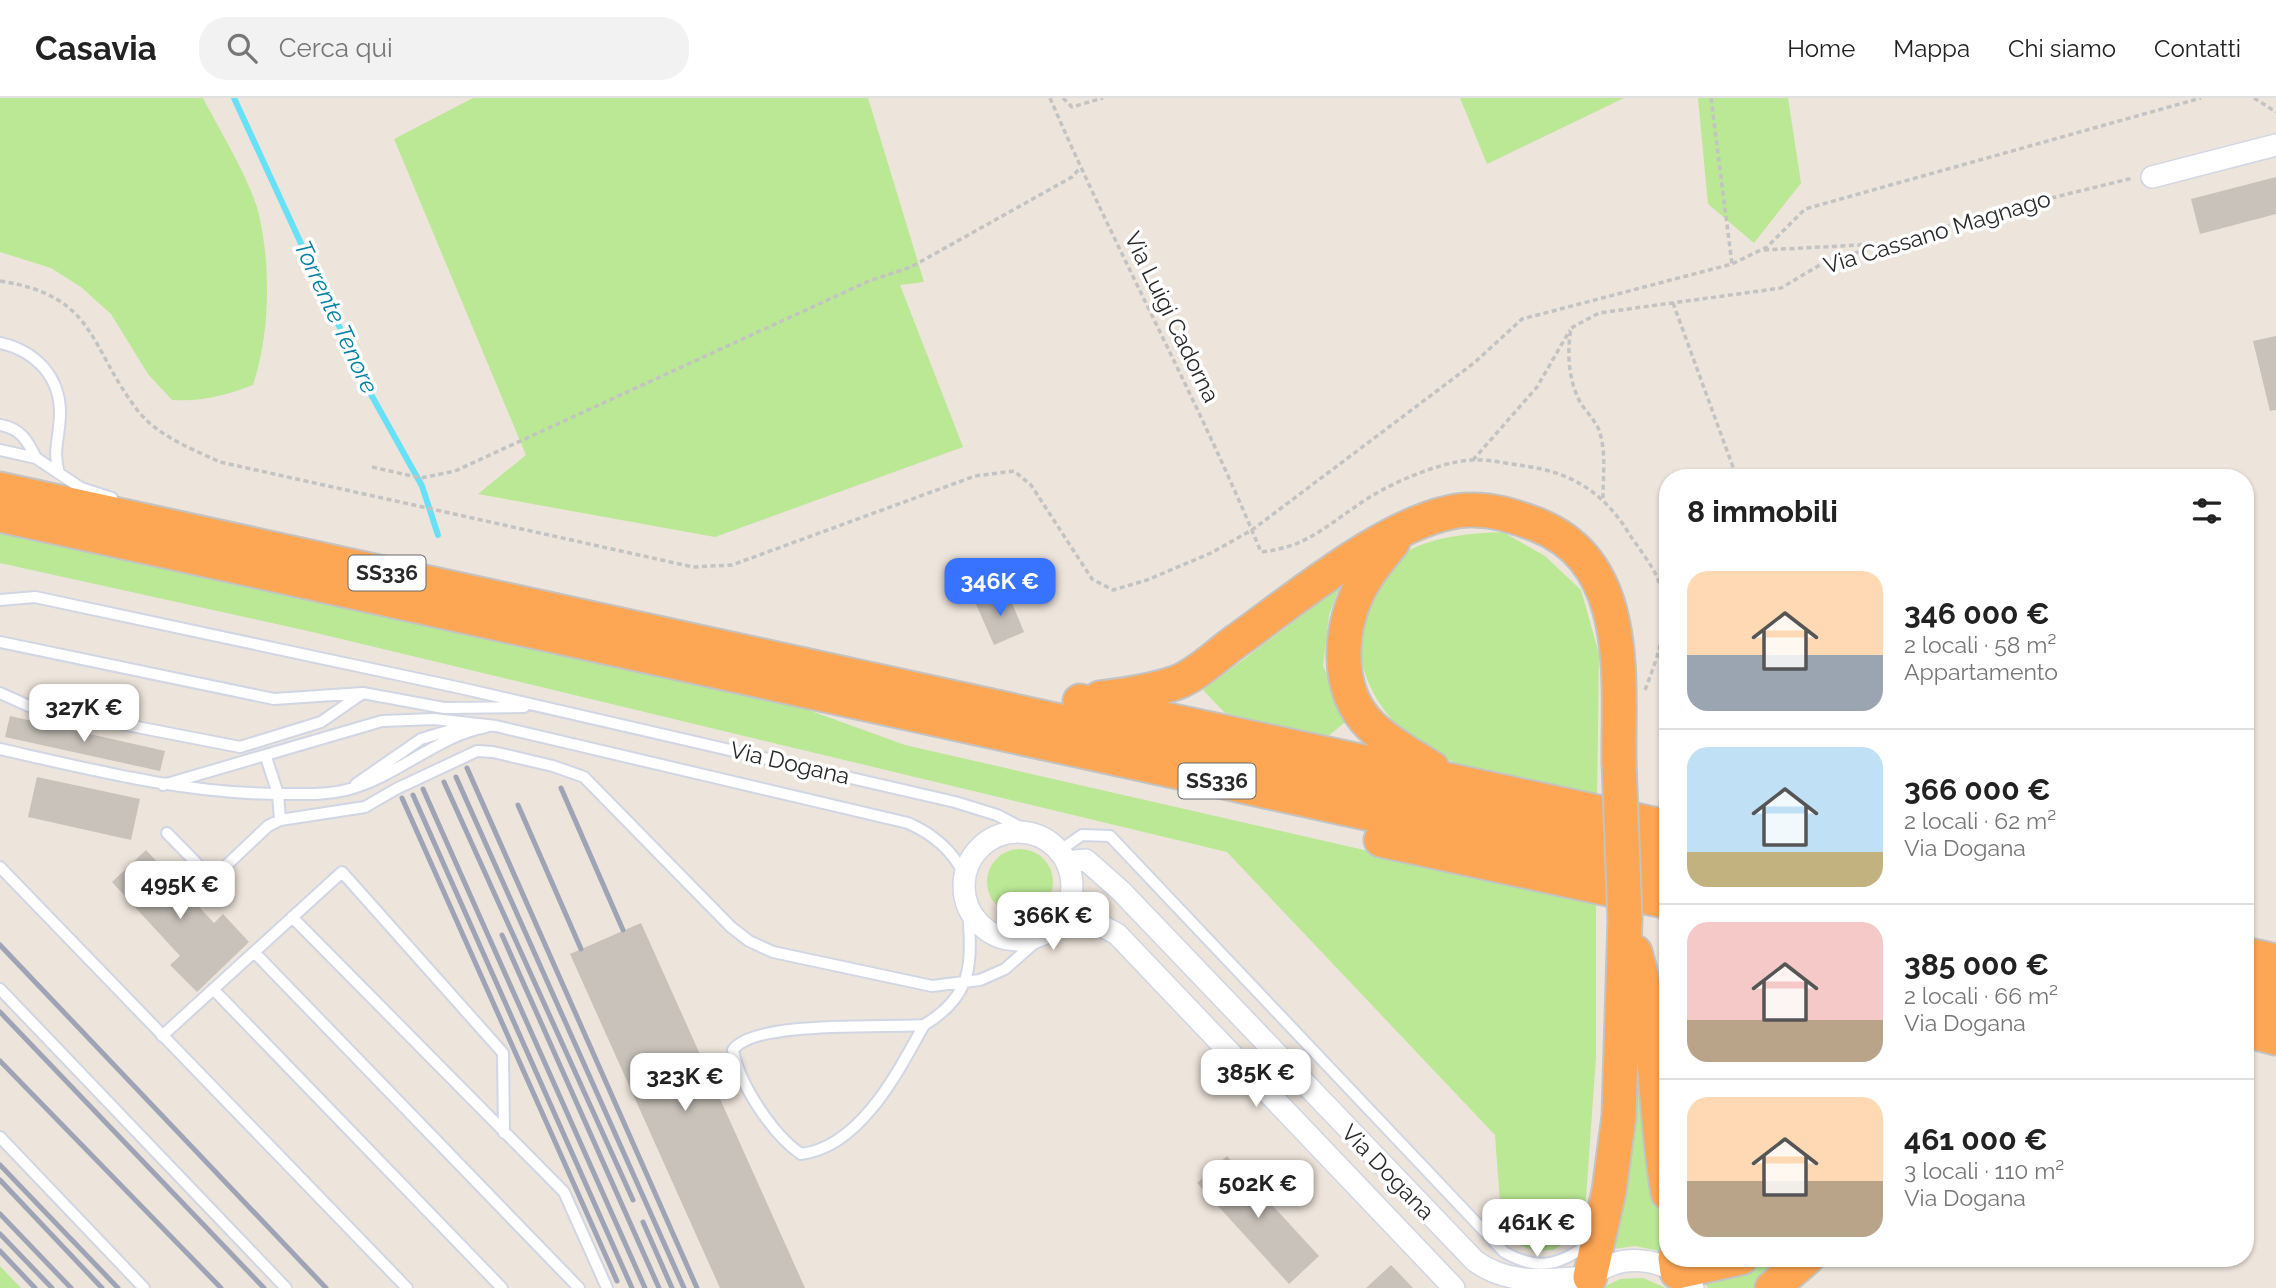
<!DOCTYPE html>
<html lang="it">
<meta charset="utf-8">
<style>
body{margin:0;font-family:Raleway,sans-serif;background:#f2f2f2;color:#222;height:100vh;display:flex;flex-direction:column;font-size:26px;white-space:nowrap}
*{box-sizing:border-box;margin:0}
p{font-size:23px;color:#767676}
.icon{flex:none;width:38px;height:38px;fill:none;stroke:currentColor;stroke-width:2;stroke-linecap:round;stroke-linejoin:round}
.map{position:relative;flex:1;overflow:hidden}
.panel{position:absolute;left:1659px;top:371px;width:595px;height:798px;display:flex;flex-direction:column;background:#fff;border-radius:28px;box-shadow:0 2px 5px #0004}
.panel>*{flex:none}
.price{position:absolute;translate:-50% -60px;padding:0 16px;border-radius:14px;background:#fff;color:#222;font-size:23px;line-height:46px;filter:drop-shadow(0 2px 4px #0008)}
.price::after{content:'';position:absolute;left:50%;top:42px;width:21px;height:16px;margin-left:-10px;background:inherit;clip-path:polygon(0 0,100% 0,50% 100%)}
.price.selected{background:#3773ff;color:#fff}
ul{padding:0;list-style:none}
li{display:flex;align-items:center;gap:21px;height:175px;padding:0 28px}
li+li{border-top:2px solid #e0e0e0}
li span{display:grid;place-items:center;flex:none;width:196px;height:140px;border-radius:21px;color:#555}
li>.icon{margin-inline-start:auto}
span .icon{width:84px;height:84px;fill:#fffc;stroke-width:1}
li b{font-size:30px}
h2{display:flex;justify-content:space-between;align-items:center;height:84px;padding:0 28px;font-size:30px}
header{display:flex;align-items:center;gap:42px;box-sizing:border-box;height:98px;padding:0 35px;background:#fff;border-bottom:2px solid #e0e0e0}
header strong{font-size:33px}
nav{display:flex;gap:38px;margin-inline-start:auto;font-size:24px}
.search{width:490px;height:63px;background:#f2f2f2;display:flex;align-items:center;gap:18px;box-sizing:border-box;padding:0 24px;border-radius:28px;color:#767676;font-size:26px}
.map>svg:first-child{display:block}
</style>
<header>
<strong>Casavia</strong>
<div class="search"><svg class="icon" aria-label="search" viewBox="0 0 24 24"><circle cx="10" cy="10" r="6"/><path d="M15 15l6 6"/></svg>Cerca qui</div>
<nav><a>Home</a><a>Mappa</a><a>Chi siamo</a><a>Contatti</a></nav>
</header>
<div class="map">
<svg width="2276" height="1190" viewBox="0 0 2276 1190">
<rect width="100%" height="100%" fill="#ede4db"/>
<path fill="#bae894" d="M 0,0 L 203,0 C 220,33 251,83 259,117 C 271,170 270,235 253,287 C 226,297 202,304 172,302 L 148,276 L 111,216 L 81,189 L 51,170 L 0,154 Z
M 473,0 L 868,0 L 924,184 L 900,187 L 963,349 L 715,439 L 478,396 L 526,357 L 394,41 Z
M 1460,0 L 1624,0 L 1487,66 Z
M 1698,0 L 1788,0 L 1801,85 L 1754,145 L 1708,106 Z
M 0,431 L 800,609 L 905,647 L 1596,805 L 1596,959 L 1585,1113 L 1569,1143 L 1553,1152 L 1535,1153 L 1514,1145 L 1502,1131 L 1495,1037 L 1227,754 L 308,533 L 0,465 Z
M 1503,434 L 1545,458 L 1581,492 L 1599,556 L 1597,705 C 1545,690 1452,674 1412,641 C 1360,599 1337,526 1387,474 C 1394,468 1401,456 1410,452 C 1435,438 1475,435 1503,434 Z
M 1339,490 L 1329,517 L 1323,568 L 1349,621 L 1327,639 L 1225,615 L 1203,592 Z
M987 784a33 33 0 1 1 66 0a33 33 0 1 1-66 0Z
M 1661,818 L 1668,820 L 1668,958 L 1660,870 Z
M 1633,882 L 1666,1147 L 1664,1154 L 1635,1148 L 1613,1151 Z
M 1788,1160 L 1760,1190 L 1708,1190 L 1698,1174 L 1740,1171 Z
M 0,1168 L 21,1190 L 0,1190 Z
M 1643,1180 L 1666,1190 L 1602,1190 L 1620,1181 Z"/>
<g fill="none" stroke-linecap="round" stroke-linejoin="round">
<path stroke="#67e1f7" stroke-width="6" d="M 234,0 L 368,291 L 422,388 L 438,437"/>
</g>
<path fill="#c8c2ba" d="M 2276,79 L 2276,116 L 2200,136 L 2191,101 Z
M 2276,238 L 2276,312 L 2270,313 L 2253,243 Z
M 1007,493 L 1024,534 L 994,547 L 976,506 Z
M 10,618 L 165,653 L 160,673 L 5,639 Z
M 37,679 L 140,701 L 131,742 L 28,719 Z
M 146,752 L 214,825 L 223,816 L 249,844 L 197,894 L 170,867 L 180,858 L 112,784 Z
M 641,825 L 805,1190 L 720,1190 L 570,856 Z
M 1227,1058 L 1319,1158 L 1289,1186 L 1197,1085 Z
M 1391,1167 L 1413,1190 L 1366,1190 Z"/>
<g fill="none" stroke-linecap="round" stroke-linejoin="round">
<g stroke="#d0d6e4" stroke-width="14">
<path id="service" d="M 1,245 C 35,253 60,278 60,315 C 60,338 52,353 59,375
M 1,327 C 21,331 27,342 36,360
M 0,352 L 36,360 L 81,390 L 112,400
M 0,502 L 35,499 L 456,589 L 955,704 L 997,717 L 1034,736
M 0,544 L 274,601 L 363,595 L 444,610 L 524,609
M 0,595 L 29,608 L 240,649 L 321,624 L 363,595
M 0,651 C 93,672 186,696 283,696 C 304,696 325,697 346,692 C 396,680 438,637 486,629
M 266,659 L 278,696 L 280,722
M 356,686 L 421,641 L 464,628
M 163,687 L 382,623 L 434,621 L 496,628 L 908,725 C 933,736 952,752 964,776
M 167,735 L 212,781 L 268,728 L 280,722 L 365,709 L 396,691 L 477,653 L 493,654 L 553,668 L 584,679 L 731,829 L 749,843 L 773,854 L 932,888 L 980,882 L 1005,871 L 1050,831
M 1059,753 L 1082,737 L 1110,738 L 1504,1154 C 1537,1173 1558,1168 1589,1146
M 0,769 L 407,1190
M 292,819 L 564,1094 L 607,1190
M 254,854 L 579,1190
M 0,891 L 286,1190
M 213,891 L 502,1190
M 924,927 C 898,974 860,1049 801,1056 C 773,1037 739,986 733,952 C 753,922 885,930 924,927 C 974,897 972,865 968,811
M 162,938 L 342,774 L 503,955 L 504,1035
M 0,1039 L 144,1190"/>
</g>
<g stroke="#d0d6e4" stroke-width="24">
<path id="minor" d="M 2152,79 L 2276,47
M964 788a54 54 0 1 1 108 0a54 54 0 1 1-108 0Z
M 1067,764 L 1086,762 L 1121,793 L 1475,1163 C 1511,1189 1549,1181 1590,1179
M 1061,821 L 1102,828 L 1117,836 L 1454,1190
M 1587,1183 C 1615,1152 1669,1158 1693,1190"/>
</g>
<g stroke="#c3c3c3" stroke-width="37">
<path id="trunk" d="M 0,391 L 1668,756
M 0,417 L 1668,781
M 1393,444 C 1383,457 1372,469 1364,483 C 1339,525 1333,591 1371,628 C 1389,645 1411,657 1432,670
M 1100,600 C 1126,597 1153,593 1178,584 C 1198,576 1217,557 1235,544 C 1293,503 1397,415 1468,412 C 1493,411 1513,418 1535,426 C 1633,463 1618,581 1619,664
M 1080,603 L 1668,729
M 1381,742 L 1668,804
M 1635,854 C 1658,932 1654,1015 1668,1095
M 2245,856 L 2276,863
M 2245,882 L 2276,889
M 2245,906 L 2276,913
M 2245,932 L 2276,940
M 1675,1160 L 1677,1174 L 1741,1160
M 1590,1179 L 1609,1093 L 1619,1018 L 1625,821
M 1772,1190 L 1807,1160"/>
</g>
<path stroke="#c3c3c3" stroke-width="3.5" stroke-dasharray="5 3.5" stroke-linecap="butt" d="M 1050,0 C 1116,153 1197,299 1261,454 C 1304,449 1320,433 1355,409 C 1383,388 1437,364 1472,362 C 1489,361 1508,366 1525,368 C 1571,374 1604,395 1628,434 C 1638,450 1653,467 1659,484 C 1673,520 1658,558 1645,592
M 1063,0 L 1072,9 L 1103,0
M 1711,0 L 1732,166
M 2254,0 L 2276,14
M 1764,152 L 1879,146
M 0,183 C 97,198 88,248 138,313 C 158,338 192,351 220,364 L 693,469 L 732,467 L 975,378 L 1014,373 L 1031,387 L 1092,481 L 1113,492 L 1147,482 L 1211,455 L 1252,432 L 1474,265 L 1522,221 L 1732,166 L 1767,149 L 1805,111 L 2201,0
M 1673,205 L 1737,380
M 1473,362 L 1537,289 L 1570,232
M 372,369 L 421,380 L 455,373 L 869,183 L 911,169 L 1072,79 L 1080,70
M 1603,400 C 1603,379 1606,356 1600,335 C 1597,324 1586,314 1580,304 C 1568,281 1567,254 1571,230 L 1599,215 L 1781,190 L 1825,164 L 2006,111 L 2133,80"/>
<use href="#service" stroke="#fff" stroke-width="10"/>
<use href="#minor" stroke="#fff" stroke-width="21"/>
<use href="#trunk" stroke="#fda654" stroke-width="33"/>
<path stroke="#9ea4b6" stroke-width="5" d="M 467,670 L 697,1190
M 456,679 L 684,1190
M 444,684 L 633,1102
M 561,690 L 623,832
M 423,691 L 645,1190
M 413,697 L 632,1190
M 402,700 L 617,1183
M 518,707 L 581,851
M 502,837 L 659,1190
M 0,847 L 326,1190
M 0,914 L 264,1190
M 0,963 L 221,1190
M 0,1067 L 118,1190
M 0,1082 L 102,1190
M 0,1116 L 71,1190
M 643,1124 L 672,1190
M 0,1136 L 52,1190
M 0,1153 L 35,1190"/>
<g stroke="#c3c3c3" stroke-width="37" stroke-linecap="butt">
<path id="trunk-bridge" d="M 1619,664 L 1625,821"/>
</g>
<use href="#trunk-bridge" stroke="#fda654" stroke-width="33"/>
</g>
<g text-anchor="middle" stroke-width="7" stroke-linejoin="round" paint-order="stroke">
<g fill="#fff" stroke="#6a6a6a" stroke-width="2">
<rect x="348.5" y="457.5" width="77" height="35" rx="5"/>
<rect x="1178.5" y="665.5" width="77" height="35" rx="5"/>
</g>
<g font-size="21" font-weight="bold" fill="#2a2a2a">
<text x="387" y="482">SS336</text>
<text x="1217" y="690">SS336</text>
</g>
<g font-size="23" fill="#2a2a2a" stroke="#fff">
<text transform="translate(1937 134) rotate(-17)" y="8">Via Cassano Magnago</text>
<text transform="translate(1172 219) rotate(64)" y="8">Via Luigi Cadorna</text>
<text transform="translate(790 665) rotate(13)" y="8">Via Dogana</text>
<text transform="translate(1388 1074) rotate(46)" y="8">Via Dogana</text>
</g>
<g font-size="24" font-style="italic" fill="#0480a5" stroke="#fff">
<text transform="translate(336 219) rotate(65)" y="8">Torrente Tenore</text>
</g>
</g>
</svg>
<b class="price selected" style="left:1000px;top:520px">346K €</b>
<b class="price" style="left:84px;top:646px">327K €</b>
<b class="price" style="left:180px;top:823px">495K €</b>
<b class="price" style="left:1053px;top:854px">366K €</b>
<b class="price" style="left:1256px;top:1011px">385K €</b>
<b class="price" style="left:685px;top:1015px">323K €</b>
<b class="price" style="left:1258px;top:1122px">502K €</b>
<b class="price" style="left:1537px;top:1161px">461K €</b>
<section class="panel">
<h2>8 immobili<svg class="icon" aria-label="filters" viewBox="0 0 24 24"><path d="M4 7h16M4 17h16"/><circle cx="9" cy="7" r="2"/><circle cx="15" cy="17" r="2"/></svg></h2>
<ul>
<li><span style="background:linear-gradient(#ffd9b3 60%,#9aa5b1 0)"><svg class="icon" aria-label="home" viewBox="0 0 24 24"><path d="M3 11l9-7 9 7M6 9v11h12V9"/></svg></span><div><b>346 000 €</b><p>2 locali · 58 m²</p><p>Appartamento</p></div></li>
<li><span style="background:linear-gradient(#bfe0f5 75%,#c2b280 0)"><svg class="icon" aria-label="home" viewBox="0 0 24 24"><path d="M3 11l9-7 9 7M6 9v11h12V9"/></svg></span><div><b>366 000 €</b><p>2 locali · 62 m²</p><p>Via Dogana</p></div></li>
<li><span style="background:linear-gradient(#f6c9c9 70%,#b9a48a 0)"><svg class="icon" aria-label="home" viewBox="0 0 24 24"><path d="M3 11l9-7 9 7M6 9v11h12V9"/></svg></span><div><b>385 000 €</b><p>2 locali · 66 m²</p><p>Via Dogana</p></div></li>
<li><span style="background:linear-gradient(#ffd9b3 60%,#b9a48a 0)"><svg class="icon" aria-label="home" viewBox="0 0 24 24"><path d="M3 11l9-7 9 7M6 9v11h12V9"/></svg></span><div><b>461 000 €</b><p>3 locali · 110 m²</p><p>Via Dogana</p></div></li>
</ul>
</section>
</div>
